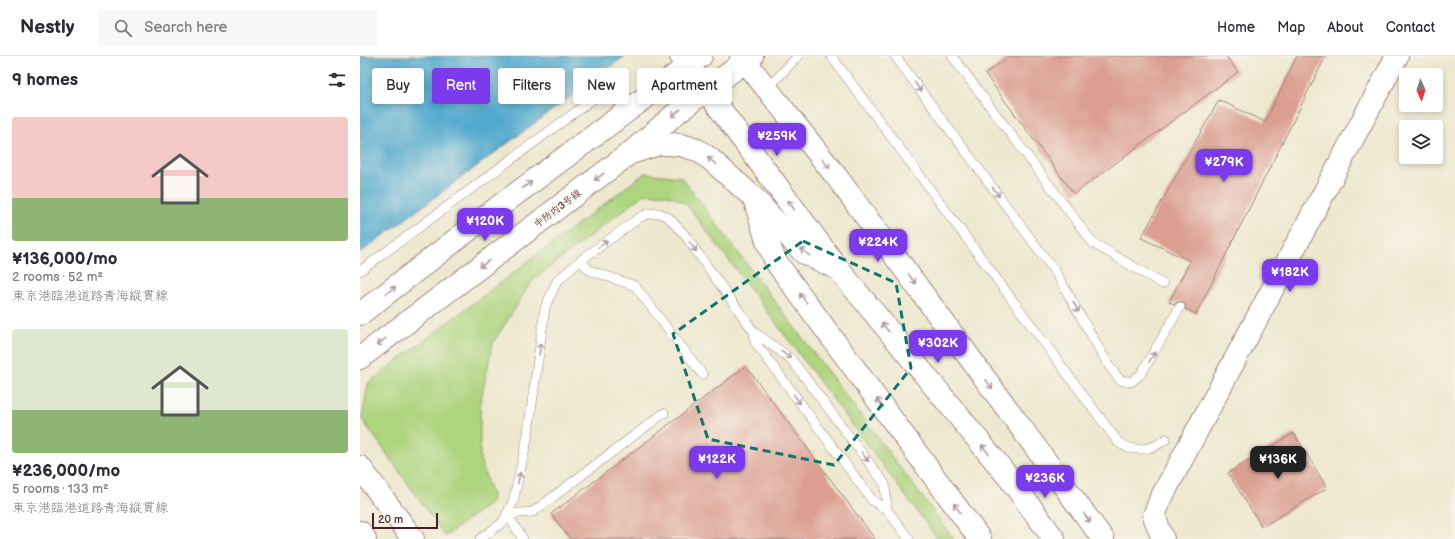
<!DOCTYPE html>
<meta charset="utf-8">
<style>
body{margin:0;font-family:"Balsamiq Sans","Klee One",sans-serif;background:#f7f7f7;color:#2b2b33;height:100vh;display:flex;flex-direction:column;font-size:15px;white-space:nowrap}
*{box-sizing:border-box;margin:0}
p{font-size:13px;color:#7c7c81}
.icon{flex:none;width:22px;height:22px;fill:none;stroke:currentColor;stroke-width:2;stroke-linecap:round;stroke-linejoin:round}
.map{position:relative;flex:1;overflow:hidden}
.details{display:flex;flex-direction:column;background:#fff;width:360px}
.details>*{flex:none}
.guide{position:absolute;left:12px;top:12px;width:380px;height:36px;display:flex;gap:8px}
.needle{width:26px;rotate:177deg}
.fabs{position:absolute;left:1039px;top:12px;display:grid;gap:8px}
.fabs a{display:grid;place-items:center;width:44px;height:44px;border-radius:4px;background:#fff;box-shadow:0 2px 6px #0003;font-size:20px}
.scale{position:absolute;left:12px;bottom:10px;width:66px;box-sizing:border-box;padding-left:4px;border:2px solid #4a1f2b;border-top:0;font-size:11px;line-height:14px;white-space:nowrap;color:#4a1f2b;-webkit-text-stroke:3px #f7f3e8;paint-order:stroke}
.price{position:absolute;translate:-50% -34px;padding:0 9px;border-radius:8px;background:#7c3aed;color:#fff;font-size:13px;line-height:26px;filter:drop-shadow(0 1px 2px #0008)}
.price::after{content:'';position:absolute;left:50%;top:24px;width:12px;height:9px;margin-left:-6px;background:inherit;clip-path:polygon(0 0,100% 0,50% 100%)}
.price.current{background:#222;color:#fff}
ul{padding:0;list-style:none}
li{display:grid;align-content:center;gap:8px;height:212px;padding:0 12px}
li span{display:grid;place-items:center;height:124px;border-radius:4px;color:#555}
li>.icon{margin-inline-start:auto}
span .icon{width:72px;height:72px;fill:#fffc;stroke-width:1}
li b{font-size:17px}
h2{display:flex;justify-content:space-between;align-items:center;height:48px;padding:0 12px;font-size:17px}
.chip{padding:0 14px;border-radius:4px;background:#fff;box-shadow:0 2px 6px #0003;font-size:14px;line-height:36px}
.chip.current{background:#7c3aed;color:#fff}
header{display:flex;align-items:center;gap:24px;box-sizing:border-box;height:56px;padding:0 20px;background:#fff;border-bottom:1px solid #e1e1e2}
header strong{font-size:19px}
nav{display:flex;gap:22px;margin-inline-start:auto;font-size:14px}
.search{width:280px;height:36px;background:#f7f7f7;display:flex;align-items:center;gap:10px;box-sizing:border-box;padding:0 14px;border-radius:4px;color:#7c7c81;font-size:15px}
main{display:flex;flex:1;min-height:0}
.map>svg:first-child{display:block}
</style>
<header>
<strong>Nestly</strong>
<div class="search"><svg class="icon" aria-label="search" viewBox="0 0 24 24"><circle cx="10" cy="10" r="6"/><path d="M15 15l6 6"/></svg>Search here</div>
<nav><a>Home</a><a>Map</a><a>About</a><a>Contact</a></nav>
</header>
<main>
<section class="details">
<h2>9 homes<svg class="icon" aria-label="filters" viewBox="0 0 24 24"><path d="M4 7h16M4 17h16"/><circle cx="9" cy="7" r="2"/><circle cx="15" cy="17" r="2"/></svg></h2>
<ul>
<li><span style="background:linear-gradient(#f6c9c9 65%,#8fb573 0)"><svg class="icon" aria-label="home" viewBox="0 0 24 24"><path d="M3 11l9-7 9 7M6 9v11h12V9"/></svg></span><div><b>¥136,000/mo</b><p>2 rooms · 52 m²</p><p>東京港臨港道路青海縦貫線</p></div></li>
<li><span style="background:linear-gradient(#dfe7d0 65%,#8fb573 0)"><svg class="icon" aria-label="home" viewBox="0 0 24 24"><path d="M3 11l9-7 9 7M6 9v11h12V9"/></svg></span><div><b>¥236,000/mo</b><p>5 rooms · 133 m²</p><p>東京港臨港道路青海縦貫線</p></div></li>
</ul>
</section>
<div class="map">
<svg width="1095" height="483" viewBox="0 0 1095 483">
<rect width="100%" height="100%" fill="#f7f3e8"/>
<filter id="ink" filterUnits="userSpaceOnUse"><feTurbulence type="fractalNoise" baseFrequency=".025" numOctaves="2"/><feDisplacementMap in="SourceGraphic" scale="8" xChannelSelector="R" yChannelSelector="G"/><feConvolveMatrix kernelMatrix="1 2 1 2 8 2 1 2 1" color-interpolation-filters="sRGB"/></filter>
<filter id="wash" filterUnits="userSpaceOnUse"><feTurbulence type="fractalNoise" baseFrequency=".012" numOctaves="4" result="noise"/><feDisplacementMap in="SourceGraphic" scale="16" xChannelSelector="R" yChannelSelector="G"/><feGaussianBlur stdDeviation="0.9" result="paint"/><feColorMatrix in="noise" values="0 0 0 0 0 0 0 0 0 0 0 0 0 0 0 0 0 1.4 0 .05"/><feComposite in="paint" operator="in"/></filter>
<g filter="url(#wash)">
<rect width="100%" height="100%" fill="#eee8cf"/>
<path fill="#add47e" stroke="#7c7a54" d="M 285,117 L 321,121 L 594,483 L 578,483 L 328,150 C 311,137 303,137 283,139 L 172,225 L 133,287 L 120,347 L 120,403 L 132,440 L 131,447 L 85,480 L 2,363 L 8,327 Z"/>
<path fill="#51a9ce" stroke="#4e647c" d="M 0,0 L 265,0 L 0,197 Z"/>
<g id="blocks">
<path fill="#db9f92" d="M 650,0 L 866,0 L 878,16 L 714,138 L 625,18 Z
M 937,0 L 966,0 L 836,258 L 825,253 L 825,248 L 823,246 L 817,246 L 815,248 L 809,246 L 830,205 L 781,182 L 859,44 L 905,66 Z
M 386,310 L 515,483 L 210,483 L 191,458 Z
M 934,377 L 967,432 L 902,471 L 868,417 Z"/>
</g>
</g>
<g filter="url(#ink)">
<use href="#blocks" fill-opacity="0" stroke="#9c847d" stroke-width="1"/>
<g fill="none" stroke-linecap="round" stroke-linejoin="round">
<g stroke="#9c847d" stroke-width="10">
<path id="service" d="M 471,0 L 758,386 C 773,397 791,395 806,383
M 535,0 L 696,217 L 749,310 L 760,324 L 771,326 L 781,318 L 820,251
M 592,0 L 733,187 L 803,228
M 407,33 L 438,0
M 221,204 L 229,214 L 275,230 L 343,319
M 0,215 L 256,26
M 394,276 L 395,286 L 512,444 L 527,454 L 549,483
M 147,458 L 173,456 L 304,357
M 147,458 L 163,483
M 120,483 L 143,466 L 153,446 L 167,384 L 185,252 L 197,225 L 221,204 L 279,162 L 287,158 L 299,157 L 308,161 L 324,178 L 394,276 L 431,303 L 525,428 L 527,454"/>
</g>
<g stroke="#9c847d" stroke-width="24">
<path id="tertiary" d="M 321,0 L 479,214 L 650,423 L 694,483
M 381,0 L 476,120 L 743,483
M 274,96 L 298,88 L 309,88 L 321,89 L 337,94 L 349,102 L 394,142 L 444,197 L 476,212
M 394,142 L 407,185 L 416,206 L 620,483
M 0,258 L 133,155 L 341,0
M 0,302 L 270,97 L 319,55 L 392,0
M 0,411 L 53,483
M 0,476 L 5,483
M 803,483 L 794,460 L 800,444 L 1037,0"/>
</g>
<use href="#service" stroke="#fff" stroke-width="9"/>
<use href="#tertiary" stroke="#fff" stroke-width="22"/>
</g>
<defs><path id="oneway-shaft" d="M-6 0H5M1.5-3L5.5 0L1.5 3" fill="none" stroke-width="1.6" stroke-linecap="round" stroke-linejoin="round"/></defs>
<g stroke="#ae9aa0">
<use href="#oneway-shaft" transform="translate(558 31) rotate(53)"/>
<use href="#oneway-shaft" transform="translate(316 57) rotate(142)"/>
<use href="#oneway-shaft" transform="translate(352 105) rotate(-140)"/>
<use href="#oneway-shaft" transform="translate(466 108) rotate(52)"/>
<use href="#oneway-shaft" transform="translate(239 121) rotate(143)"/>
<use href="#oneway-shaft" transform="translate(167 129) rotate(-37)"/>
<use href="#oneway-shaft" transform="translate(636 136) rotate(53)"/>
<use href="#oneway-shaft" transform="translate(431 149) rotate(-126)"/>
<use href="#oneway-shaft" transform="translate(243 188) rotate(-36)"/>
<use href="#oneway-shaft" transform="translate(333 191) rotate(54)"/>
<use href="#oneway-shaft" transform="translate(445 196) rotate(-143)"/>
<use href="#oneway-shaft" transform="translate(124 208) rotate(143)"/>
<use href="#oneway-shaft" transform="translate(552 223) rotate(54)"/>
<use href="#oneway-shaft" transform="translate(31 234) rotate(-38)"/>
<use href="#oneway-shaft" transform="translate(443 242) rotate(-126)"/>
<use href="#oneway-shaft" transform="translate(716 251) rotate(61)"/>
<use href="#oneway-shaft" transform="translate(525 271) rotate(-129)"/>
<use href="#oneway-shaft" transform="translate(21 286) rotate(143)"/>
<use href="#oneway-shaft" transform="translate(180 293) rotate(-82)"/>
<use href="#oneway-shaft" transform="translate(426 299) rotate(36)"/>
<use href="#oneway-shaft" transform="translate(792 301) rotate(-60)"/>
<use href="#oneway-shaft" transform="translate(629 328) rotate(54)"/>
<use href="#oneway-shaft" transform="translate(437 343) rotate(55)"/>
<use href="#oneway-shaft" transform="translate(520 347) rotate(-126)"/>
<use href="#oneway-shaft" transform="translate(625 393) rotate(-129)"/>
<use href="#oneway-shaft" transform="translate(505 401) rotate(53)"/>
<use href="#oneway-shaft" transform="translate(159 422) rotate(-78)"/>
<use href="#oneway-shaft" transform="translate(597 452) rotate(-126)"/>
<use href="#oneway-shaft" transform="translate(727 462) rotate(54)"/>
</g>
</g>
<path fill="none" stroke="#0f766e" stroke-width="3" stroke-dasharray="8 5" stroke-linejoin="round" d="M 443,185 L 536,227 L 551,312 L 474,409 L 348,383 L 313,278 Z"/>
<g text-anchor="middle" stroke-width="3" stroke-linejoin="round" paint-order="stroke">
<g font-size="10" fill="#4a1f2b" stroke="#f7f3e8">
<text transform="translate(197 152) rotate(-37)" y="4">中防内3号線</text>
</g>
</g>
</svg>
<div class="fabs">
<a><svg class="needle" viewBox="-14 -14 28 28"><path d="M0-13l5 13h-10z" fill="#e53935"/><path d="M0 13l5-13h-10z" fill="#7c7c81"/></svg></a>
<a><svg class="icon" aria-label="layers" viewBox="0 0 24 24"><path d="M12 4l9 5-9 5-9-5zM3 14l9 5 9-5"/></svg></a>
</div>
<div class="scale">20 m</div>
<b class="price" style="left:417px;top:101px">¥259K</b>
<b class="price" style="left:864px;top:127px">¥279K</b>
<b class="price" style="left:125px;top:186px">¥120K</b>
<b class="price" style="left:518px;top:207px">¥224K</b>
<b class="price" style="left:930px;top:237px">¥182K</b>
<b class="price" style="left:578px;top:308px">¥302K</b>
<b class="price" style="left:357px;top:424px">¥122K</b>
<b class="price current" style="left:918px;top:424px">¥136K</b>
<b class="price" style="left:685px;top:443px">¥236K</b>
<div class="guide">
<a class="chip">Buy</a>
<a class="chip current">Rent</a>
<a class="chip">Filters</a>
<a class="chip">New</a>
<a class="chip">Apartment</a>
</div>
</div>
</main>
